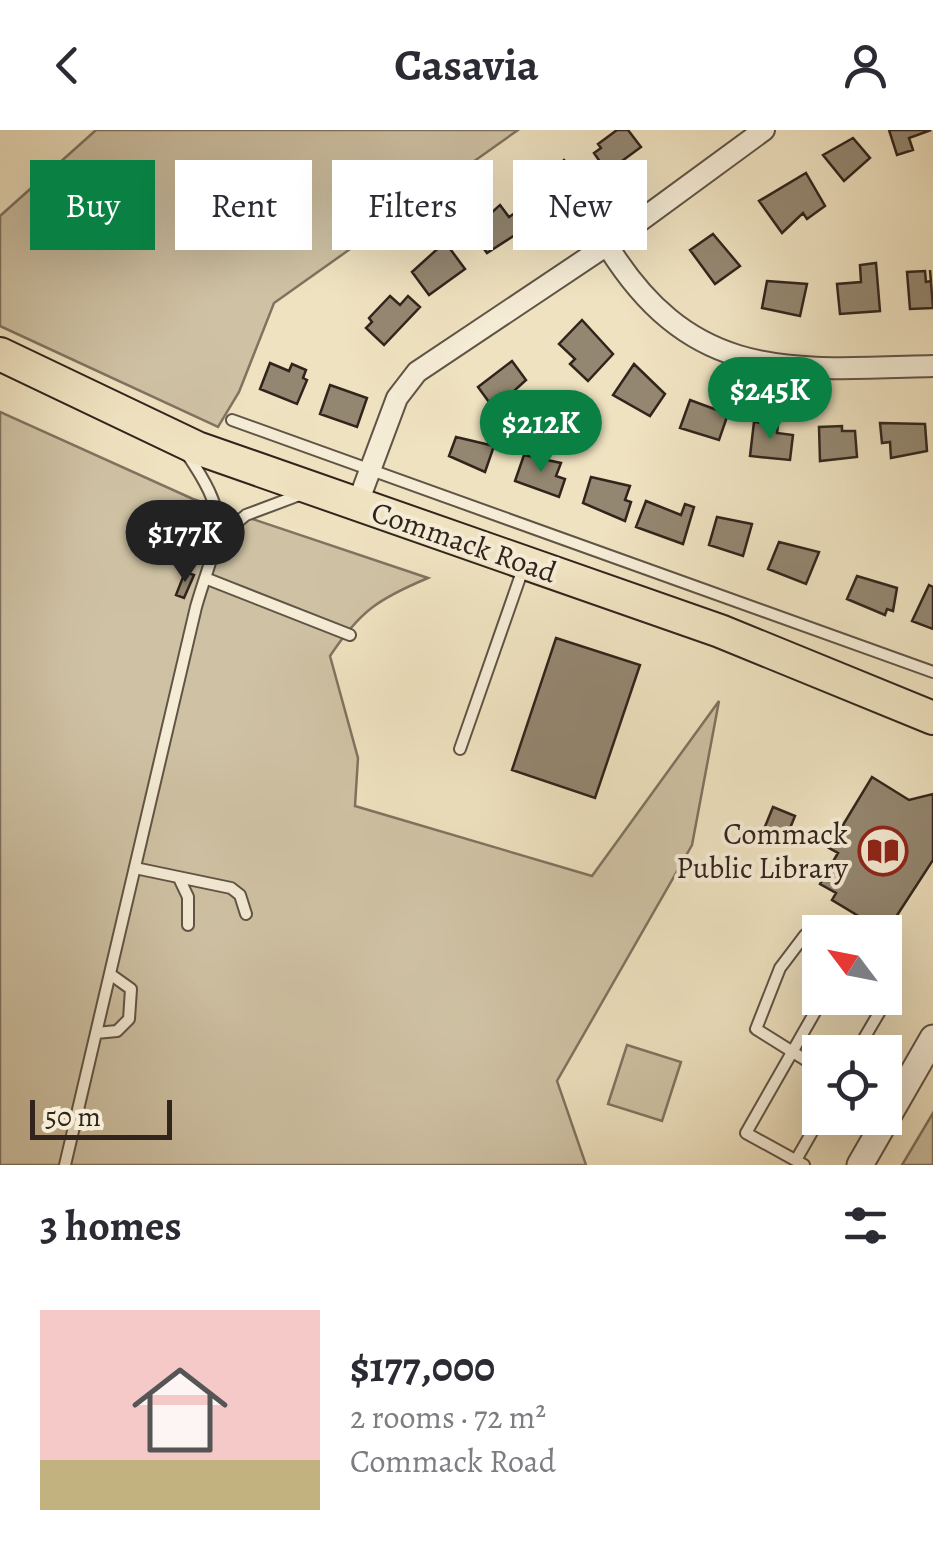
<!DOCTYPE html>
<meta charset="utf-8">
<style>
body{margin:0;font-family:Alegreya,serif;background:#f2f2f3;color:#2b2b33;height:100vh;display:flex;flex-direction:column;font-size:38px;white-space:nowrap}
*{box-sizing:border-box;margin:0}
p{font-size:32px;color:#7c7c81}
.icon{flex:none;width:55px;height:55px;fill:none;stroke:currentColor;stroke-width:2;stroke-linecap:round;stroke-linejoin:round}
.map{position:relative;height:1035px;overflow:hidden}
.details{display:flex;flex-direction:column;background:#fff;flex:1}
.details>*{flex:none}
.hud{position:absolute;left:30px;top:30px;width:875px;height:90px;display:flex;gap:20px}
.needle{width:65px;rotate:302deg}
.buttons{position:absolute;left:802px;top:785px;display:grid;gap:20px}
.buttons a{display:grid;place-items:center;width:100px;height:100px;border-radius:0px;background:#fff;box-shadow:0 10px 40px #0002;font-size:50px}
.scale{position:absolute;left:30px;bottom:25px;width:142px;box-sizing:border-box;padding-left:10px;border:5px solid #31241c;border-top:0;font-size:28px;line-height:35px;white-space:nowrap;color:#31241c;-webkit-text-stroke:8px #f5ecd6;paint-order:stroke}
.price{position:absolute;translate:-50% -85px;padding:0 22px;border-radius:35px;background:#0b8043;color:#fff;font-size:32px;line-height:65px;filter:drop-shadow(0 2px 5px #0008)}
.price::after{content:'';position:absolute;left:50%;top:60px;width:30px;height:22px;margin-left:-15px;background:inherit;clip-path:polygon(0 0,100% 0,50% 100%)}
.price.selected{background:#222;color:#fff}
ul{padding:0;list-style:none}
li{display:flex;align-items:center;gap:30px;height:250px;padding:0 40px}
li+li{border-top:2px solid #e1e1e2}
li span{display:grid;place-items:center;flex:none;width:280px;height:200px;border-radius:0px;color:#555}
li>.icon{margin-inline-start:auto}
span .icon{width:120px;height:120px;fill:#fffc;stroke-width:1}
li b{font-size:42px}
h2{display:flex;justify-content:space-between;align-items:center;height:120px;padding:0 40px;font-size:42px}
.chip{padding:0 35px;border-radius:0px;background:#fff;box-shadow:0 10px 40px #0002;font-size:35px;line-height:90px}
.chip.selected{background:#0b8043;color:#fff}
header{display:flex;justify-content:space-between;align-items:center;height:130px;padding:0 40px;background:#fff;font-size:45px;font-weight:600}
.map>svg:first-child{display:block}
</style>
<header><svg class="icon" aria-label="back" viewBox="0 0 24 24"><path d="M15 5l-7 7 7 7"/></svg>Casavia<svg class="icon" aria-label="person" viewBox="0 0 24 24"><circle cx="12" cy="8" r="4"/><path d="M4 21q1-7 8-7t8 7"/></svg></header>
<div class="map">
<svg width="933" height="1035" viewBox="0 0 933 1035">
<rect width="100%" height="100%" fill="#efe2c0"/>
<filter id="stains"><feTurbulence type="fractalNoise" baseFrequency=".002" numOctaves="4"/><feColorMatrix values="0 0 0 0 .2 0 0 0 0 .09 0 0 0 0 .02 0 0 0 .5 -.17"/></filter>
<radialGradient id="worn" r=".72"><stop offset=".6" stop-color="#630" stop-opacity="0"/><stop offset="1" stop-color="#630" stop-opacity=".3"/></radialGradient>
<path fill="#cfc2a4" stroke="#807360" stroke-width="2.5" d="M 96,0 L 518,0 L 274,173 L 239,262 L 218,297 L 0,196 L 0,86 Z
M 0,282 L 193,369 L 428,448 C 378,469 360,481 330,526 L 358,628 L 355,676 L 592,746 L 719,571 L 692,715 L 557,951 L 586,1035 L 0,1035 Z
M 627,915 L 681,932 L 662,991 L 608,974 Z
M 933,983 L 933,1035 L 902,1035 Z"/>
<path fill="#948771" stroke="#31241c" stroke-width="2.5" d="M 617,0 L 628,0 L 641,17 L 607,42 L 594,23 L 601,18 L 598,14 Z
M 889,0 L 931,0 L 909,8 L 913,20 L 897,25 Z
M 853,8 L 870,28 L 844,51 L 823,25 Z
M 564,30 L 584,58 L 544,82 L 529,59 Z
M 806,43 L 825,76 L 807,89 L 803,83 L 782,103 L 759,71 Z
M 500,75 L 509,87 L 515,83 L 526,98 L 487,123 L 471,101 Z
M 713,104 L 740,136 L 715,154 L 690,120 Z
M 445,112 L 465,139 L 429,165 L 412,142 Z
M 876,133 L 880,181 L 840,184 L 837,154 L 861,152 L 860,135 Z
M 930,140 L 933,178 L 910,179 L 907,142 L 925,141 L 926,152 L 931,151 Z
M 767,151 L 807,154 L 800,186 L 762,178 Z
M 390,166 L 400,175 L 408,166 L 420,177 L 384,215 L 366,198 L 372,192 L 369,188 Z
M 582,190 L 613,224 L 588,251 L 570,234 L 575,229 L 559,214 Z
M 512,231 L 526,250 L 494,279 L 478,257 Z
M 270,233 L 289,241 L 292,234 L 306,240 L 303,248 L 307,250 L 297,274 L 260,259 Z
M 634,234 L 665,264 L 650,286 L 613,265 Z
M 330,255 L 367,268 L 357,297 L 320,284 Z
M 690,270 L 728,284 L 719,310 L 680,298 Z
M 754,292 L 778,295 L 777,303 L 793,305 L 790,330 L 750,326 Z
M 880,293 L 925,294 L 927,321 L 891,328 L 890,312 L 882,313 Z
M 842,296 L 842,301 L 855,301 L 857,327 L 820,331 L 819,297 Z
M 456,307 L 494,316 L 485,342 L 449,326 Z
M 524,325 L 561,333 L 556,346 L 565,349 L 559,367 L 515,351 Z
M 591,347 L 630,356 L 625,370 L 631,372 L 625,391 L 583,373 Z
M 646,371 L 681,385 L 685,374 L 694,377 L 683,414 L 636,397 Z
M 717,387 L 752,394 L 743,426 L 709,415 Z
M 779,412 L 819,422 L 806,454 L 768,439 Z
M 185,442 L 194,445 L 184,468 L 176,465 Z
M 857,446 L 897,458 L 893,481 L 887,479 L 885,485 L 847,469 Z
M 929,455 L 933,457 L 933,499 L 912,491 Z
M 556,508 L 640,535 L 595,668 L 512,640 Z
M 872,647 L 909,670 L 933,664 L 933,730 L 892,793 L 885,789 L 880,799 L 832,770 L 836,763 L 820,754 L 838,723 L 829,718 Z
M 773,677 L 795,686 L 786,708 L 764,699 Z"/>
<g fill="none" stroke-linecap="round" stroke-linejoin="round">
<g stroke="#605445" stroke-width="14">
<path id="service" d="M 232,290 L 933,542
M 220,407 L 246,385 L 302,364
M 205,448 L 350,505
M 460,619 L 524,436
M 135,738 L 231,758 L 240,765 L 246,784
M 179,748 L 188,767 L 188,795
M 820,811 L 805,805 L 780,838 L 756,899 L 820,939
M 96,903 L 117,901 L 129,889 L 131,859 L 110,844
M 856,922 L 886,871 L 891,851 L 885,847
M 796,1030 L 820,988
M 65,1035 L 196,477 C 218,401 235,395 187,324
M 804,1035 L 746,1003 L 823,868"/>
</g>
<g stroke="#605445" stroke-width="24">
<path id="minor" d="M 607,115 C 692,253 790,240 933,236
M 357,375 L 397,268 L 417,242 L 607,115 L 764,0"/>
</g>
<g stroke="#605445" stroke-width="29">
<path id="tertiary" d="M 860,1035 L 933,908"/>
</g>
<g stroke="#31241c" stroke-width="36">
<path id="primary" d="M 0,224 L 197,318 L 720,501 L 933,588"/>
</g>
<use href="#service" stroke="#f5ecd6" stroke-width="10"/>
<use href="#minor" stroke="#f5ecd6" stroke-width="20"/>
<use href="#tertiary" stroke="#f5ecd6" stroke-width="25"/>
<use href="#primary" stroke="#efe2c0" stroke-width="32"/>
</g>
<defs>
<g id="library-ring" transform="scale(2.5)"><circle r="9.5" fill="#f5ecd6" stroke="#8f2418" stroke-width="1.5"/><path d="M-6-4Q-3-5.5-.7-3.5V5Q-3 3-6 4ZM6-4Q3-5.5 .7-3.5V5Q3 3 6 4Z" fill="#8f2418"/></g>
</defs>
<g fill-rule="evenodd">
<use href="#library-ring" x="883" y="721"/>
</g>
<g text-anchor="middle" stroke-width="8" stroke-linejoin="round" paint-order="stroke">
<g font-size="30" fill="#31241c" stroke="#f5ecd6">
<text transform="translate(464 412) rotate(19)" y="10">Commack Road</text>
</g>
<g font-size="30" fill="#31241c" stroke="#f5ecd6" text-anchor="end">
<text x="848" y="714">Commack<tspan x="848" dy="34">Public Library</tspan></text>
</g>
</g>
<rect width="100%" height="100%" filter="url(#stains)"/>
<rect width="100%" height="100%" fill="url(#worn)"/>
</svg>
<div class="buttons">
<a><svg class="needle" viewBox="-14 -14 28 28"><path d="M0-13l5 13h-10z" fill="#e53935"/><path d="M0 13l5-13h-10z" fill="#7c7c81"/></svg></a>
<a><svg class="icon" aria-label="locate" viewBox="0 0 24 24"><circle cx="12" cy="12" r="6"/><path d="M12 2v4M12 18v4M2 12h4M18 12h4"/></svg></a>
</div>
<div class="scale">50 m</div>
<b class="price" style="left:770px;top:312px">$245K</b>
<b class="price" style="left:541px;top:345px">$212K</b>
<b class="price selected" style="left:185px;top:455px">$177K</b>
<div class="hud">
<a class="chip selected">Buy</a>
<a class="chip">Rent</a>
<a class="chip">Filters</a>
<a class="chip">New</a>
</div>
</div>
<section class="details">
<h2>3 homes<svg class="icon" aria-label="filters" viewBox="0 0 24 24"><path d="M4 7h16M4 17h16"/><circle cx="9" cy="7" r="2"/><circle cx="15" cy="17" r="2"/></svg></h2>
<ul>
<li><span style="background:linear-gradient(#f6c9c9 75%,#c2b280 0)"><svg class="icon" aria-label="home" viewBox="0 0 24 24"><path d="M3 11l9-7 9 7M6 9v11h12V9"/></svg></span><div><b>$177,000</b><p>2 rooms · 72 m²</p><p>Commack Road</p></div></li>
</ul>
</section>
